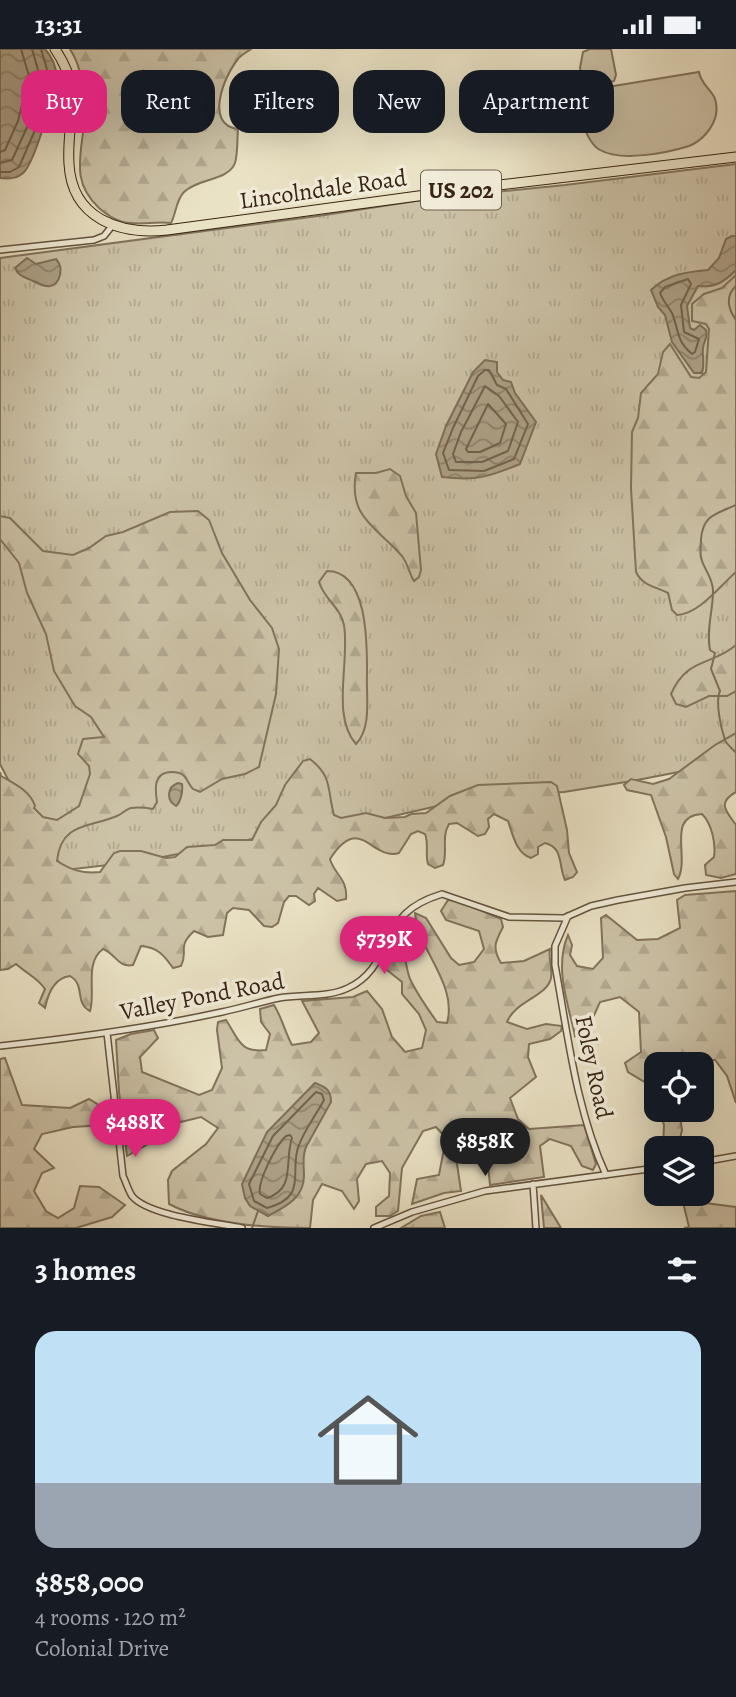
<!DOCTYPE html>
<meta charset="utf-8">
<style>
body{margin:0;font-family:Alegreya,serif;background:#20242c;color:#f1f3f6;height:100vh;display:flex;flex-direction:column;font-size:26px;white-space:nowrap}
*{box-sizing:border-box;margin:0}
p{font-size:23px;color:#9ea1a6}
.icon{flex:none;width:38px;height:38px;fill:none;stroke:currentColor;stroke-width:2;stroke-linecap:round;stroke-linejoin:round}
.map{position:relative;height:1179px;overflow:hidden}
.drawer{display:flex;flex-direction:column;background:#171b24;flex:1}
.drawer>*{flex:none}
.top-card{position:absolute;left:21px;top:21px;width:695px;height:63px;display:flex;gap:14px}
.fabs{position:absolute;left:644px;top:1003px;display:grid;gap:14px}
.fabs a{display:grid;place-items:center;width:70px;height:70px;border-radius:14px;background:#171b24;box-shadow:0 7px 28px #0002;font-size:35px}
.price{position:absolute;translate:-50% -60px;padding:0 16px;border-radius:24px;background:#db2777;color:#fff;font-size:23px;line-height:46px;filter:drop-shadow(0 2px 4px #0008)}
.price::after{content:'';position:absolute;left:50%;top:42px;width:21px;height:16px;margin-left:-10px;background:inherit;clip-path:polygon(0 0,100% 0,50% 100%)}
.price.on{background:#222;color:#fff}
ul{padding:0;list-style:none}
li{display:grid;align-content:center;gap:14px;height:371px;padding:0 35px}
li span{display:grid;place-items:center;height:217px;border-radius:21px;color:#555}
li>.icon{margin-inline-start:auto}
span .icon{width:126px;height:126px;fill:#fffc;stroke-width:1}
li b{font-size:30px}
h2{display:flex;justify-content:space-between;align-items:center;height:84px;padding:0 35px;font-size:30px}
.chip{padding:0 24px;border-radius:21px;background:#171b24;box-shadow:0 7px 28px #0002;font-size:24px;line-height:63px}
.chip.on{background:#db2777;color:#fff}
.status{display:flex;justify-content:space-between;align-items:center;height:49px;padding:0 35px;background:#171b24;direction:ltr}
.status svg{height:19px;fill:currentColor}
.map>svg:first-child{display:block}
</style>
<div class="status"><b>13:31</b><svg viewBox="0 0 49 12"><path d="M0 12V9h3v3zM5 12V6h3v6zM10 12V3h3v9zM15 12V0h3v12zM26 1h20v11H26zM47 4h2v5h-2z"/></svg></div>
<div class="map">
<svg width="736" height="1179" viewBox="0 0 736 1179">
<defs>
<pattern id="grass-tufts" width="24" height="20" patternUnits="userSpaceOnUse" patternTransform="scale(1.75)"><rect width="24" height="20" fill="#ccc2a7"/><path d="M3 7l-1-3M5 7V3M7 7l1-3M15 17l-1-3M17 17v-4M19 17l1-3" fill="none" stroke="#b0a78f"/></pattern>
<pattern id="forest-firs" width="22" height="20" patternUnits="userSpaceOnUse" patternTransform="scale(1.75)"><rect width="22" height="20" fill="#ccc2a7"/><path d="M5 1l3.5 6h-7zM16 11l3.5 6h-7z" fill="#b0a78f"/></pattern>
<pattern id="water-waves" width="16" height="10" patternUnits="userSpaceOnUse" patternTransform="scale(1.75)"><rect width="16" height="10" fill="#ada188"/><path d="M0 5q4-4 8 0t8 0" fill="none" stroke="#8e836e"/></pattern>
</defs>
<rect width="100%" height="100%" fill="#eae2c5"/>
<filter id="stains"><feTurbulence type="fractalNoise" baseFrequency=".00286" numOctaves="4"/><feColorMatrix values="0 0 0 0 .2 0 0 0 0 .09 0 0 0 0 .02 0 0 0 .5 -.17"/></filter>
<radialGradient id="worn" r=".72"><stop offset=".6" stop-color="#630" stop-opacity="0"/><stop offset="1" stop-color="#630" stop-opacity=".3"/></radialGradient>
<path fill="url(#grass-tufts)" stroke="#82735c" stroke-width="2" d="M 736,115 L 736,691 L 694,720 L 632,732 L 564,743 L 472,749 L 385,769 L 262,788 L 143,812 L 65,821 L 34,780 L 0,715 L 0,209 L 325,166 L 435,149 L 565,136 Z"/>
<path fill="url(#forest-firs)" stroke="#82735c" stroke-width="2" d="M 70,0 L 251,0 C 247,3 241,6 238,10 C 224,27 204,76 238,80 C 237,91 238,104 235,114 C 228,132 198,129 184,143 C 176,151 176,165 171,174 C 154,172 140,177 123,173 C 114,171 106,165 99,159 C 71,133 81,108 84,74 C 86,50 83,20 70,0 Z
M 736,226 L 736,523 C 720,537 699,565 677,566 L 672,561 L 668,544 C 654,537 643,537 636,523 L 631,439 L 632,383 L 638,369 L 641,344 L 658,325 L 663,303 L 670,295 L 691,328 L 699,329 L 706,323 L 709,280 L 706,275 L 692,272 L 692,255 L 704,245 L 722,239 Z
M 390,420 L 400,427 L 406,447 L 416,464 L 421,521 L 419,528 L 414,532 C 409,524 408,515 402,507 C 377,478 348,469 356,424 L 376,424 Z
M 198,462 L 209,471 L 222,504 L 250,551 L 272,579 L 279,600 L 276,645 L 259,718 L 245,725 L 222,730 L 200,743 L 193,740 C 189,736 187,729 183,726 C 179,723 176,723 172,723 C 153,723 155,740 157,753 L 153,760 C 147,759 138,758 131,759 C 126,760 122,765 117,767 C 89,779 61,773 57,812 C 71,821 83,825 100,823 L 114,804 L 120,802 L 141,802 L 166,809 L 175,808 L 187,798 L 215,796 L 223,791 L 252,791 L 261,773 L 276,756 L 285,736 L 303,712 L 310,710 C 333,728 327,741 334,766 L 341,769 L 366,764 L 385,769 L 405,768 L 411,765 L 426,764 L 450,747 L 478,736 L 551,733 L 557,737 L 567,781 L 569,804 L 577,823 L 573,828 L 565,831 C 558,816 564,799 545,794 L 538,798 L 538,805 L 531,809 C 516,804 513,786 508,772 L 494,765 L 488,770 L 489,778 L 485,785 L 478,787 L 457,774 L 449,775 C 441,788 448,803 443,816 L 435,819 L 428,815 C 425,805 429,795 425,785 L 418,782 L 411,785 L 399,804 C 371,812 360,763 330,810 C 334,825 348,830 346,850 L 337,852 L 318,839 L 314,845 L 315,852 L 309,856 L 296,847 L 289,847 L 284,853 L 278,874 L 272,878 L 264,877 L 249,861 L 233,859 L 227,864 L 223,886 L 208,888 L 194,882 C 176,899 189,901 181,917 L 173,919 C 164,906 157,898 141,897 L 133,916 C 118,919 116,905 103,900 C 84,914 96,943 90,962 C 74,954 86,936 70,927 C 54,929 48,944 45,959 L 39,954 L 45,940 C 39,930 26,924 16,915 L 8,920 L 0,921 L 0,723 L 1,727 C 15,735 30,742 35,757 L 34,759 L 43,768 L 57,771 L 79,757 L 90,725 L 89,717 L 78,705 L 83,690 L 104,688 L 91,668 L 75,657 L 54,622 L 46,585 L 27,544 L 19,514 L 0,490 L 0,467 L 10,469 L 43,502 L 73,506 L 89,499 L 106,487 L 123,483 L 170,463 Z
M 327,522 C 369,522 367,598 367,626 C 366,647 372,679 356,695 C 331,667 350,612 344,576 C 341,559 324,550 319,533 Z
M 736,596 L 736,642 L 727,647 L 709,647 L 686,658 L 676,655 L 671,645 C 687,608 712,617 736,596 Z
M 736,684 L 736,743 C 716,754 727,763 736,776 L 736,825 L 721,829 L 706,826 L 705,816 L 714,808 C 716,795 712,775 702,765 C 666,767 690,808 678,830 L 674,825 L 666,788 L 651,746 L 627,741 L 624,736 L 631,730 L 653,735 L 669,730 L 715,696 Z
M 736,842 L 736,1054 L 727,1027 L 715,1011 L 691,1010 L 687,1015 L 656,1015 L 656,1052 L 646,1034 L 628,1023 L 625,1014 L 641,1003 L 639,963 L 620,948 L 600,953 L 591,973 L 575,987 C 568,954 554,918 568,886 L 572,896 L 570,906 L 577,917 L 593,920 L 603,909 L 601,869 L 606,866 L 637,891 L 658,890 L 680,879 L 677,851 L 685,846 Z
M 448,851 L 459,852 L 501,870 L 503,878 C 495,893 492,899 501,914 L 524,912 L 550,900 C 548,910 553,920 551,929 C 547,948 516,951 507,973 L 527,980 L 546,975 L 562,977 L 561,982 L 550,990 L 529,995 L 528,1008 L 536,1028 L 510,1049 L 518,1070 L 529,1080 L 584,1076 L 596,1115 L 593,1121 L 582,1117 L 571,1097 L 550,1090 L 540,1097 L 544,1128 L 490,1136 L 487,1106 L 478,1092 L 465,1091 L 456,1108 L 461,1142 L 444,1144 L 412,1155 L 417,1130 L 439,1126 L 446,1089 L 436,1078 L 423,1082 L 402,1119 L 398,1162 L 390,1167 L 376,1167 L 376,1158 L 389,1147 L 390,1124 L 382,1112 L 366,1115 L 357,1130 L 359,1152 L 354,1160 L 342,1142 L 322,1135 L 313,1151 L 310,1179 C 268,1179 207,1175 169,1155 L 168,1131 L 172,1122 L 206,1095 L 218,1079 L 201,1068 L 169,1076 L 150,1094 L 127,1107 L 119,1043 L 116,991 L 131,985 L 154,981 L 158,989 L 140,1008 L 142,1023 L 199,1046 L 212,1041 L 222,1019 L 217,981 L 218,973 L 226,971 C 239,991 240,1004 266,1001 L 270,985 L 261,973 L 260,960 L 274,956 C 282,969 285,983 292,996 L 311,993 L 319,984 L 302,952 L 353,948 L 367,942 L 382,960 L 392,988 L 405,1003 L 422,999 L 426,981 L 419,965 L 402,945 L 402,933 L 387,921 L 389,905 L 396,894 C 407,904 405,917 410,930 C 417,945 427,959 437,973 L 447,974 C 458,935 418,902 415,864 L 426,869 L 451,909 L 459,916 L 474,913 L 484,900 L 479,882 L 446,871 L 441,862 Z
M 5,1009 L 22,1056 L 70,1059 L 89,1050 L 110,1063 L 105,1076 L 73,1078 L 42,1085 L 34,1100 L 54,1119 L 42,1124 L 34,1142 L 46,1162 L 58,1169 L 74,1159 L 80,1137 L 99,1138 L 125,1156 L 112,1168 L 76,1179 L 0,1179 L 0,1010 Z
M 659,1061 L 679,1061 L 682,1081 L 678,1099 L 663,1099 L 664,1076 Z
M 681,1145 L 695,1145 L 698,1153 L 736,1158 L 736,1179 L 684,1179 L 689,1178 Z
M 541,1146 L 561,1179 L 544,1179 Z
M 440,1163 L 445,1179 L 401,1179 L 421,1167 Z"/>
<path fill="#ccc2a7" stroke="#82735c" stroke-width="2" d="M 590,0 L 611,0 L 616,26 L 614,32 L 584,36 L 580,19 L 583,3 Z
M 699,23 C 702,41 720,41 716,66 C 713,79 702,92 689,97 C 667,104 621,113 600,101 C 591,96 586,84 583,75 L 591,49 L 589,41 Z"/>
<path fill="url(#water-waves)" stroke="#7e6f59" stroke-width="2" d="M 0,0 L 45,0 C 52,8 57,19 56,30 C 53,48 36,108 25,122 C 18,130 9,130 0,129 Z
M 732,187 L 736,187 L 736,221 C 724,233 715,239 698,237 L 687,257 L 690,279 L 694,281 L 700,276 L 706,281 C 708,290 704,291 703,299 C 702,307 705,315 702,324 L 694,324 L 672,293 L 665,266 L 658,258 L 651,241 C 668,225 686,223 708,221 L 719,209 L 726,190 Z
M 27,209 L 36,215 L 56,210 C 61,216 61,219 60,226 C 56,242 44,238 33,232 C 25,228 19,228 15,219 Z
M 485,311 L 497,313 L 497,323 L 503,331 L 511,333 L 515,344 L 536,373 L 520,415 C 488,428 477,432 442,428 L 436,405 L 446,377 L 473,323 Z
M 178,734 L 182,735 C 183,741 181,753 176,757 C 166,751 167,738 178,734 Z
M 315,1034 C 326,1038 331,1041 331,1053 L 306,1098 C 302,1107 304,1117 304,1127 C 304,1149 285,1158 268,1167 L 250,1157 L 245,1149 L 242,1135 L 267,1083 Z"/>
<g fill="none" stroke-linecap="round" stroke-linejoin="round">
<path stroke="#72624d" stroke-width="2" d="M 0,103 L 5,101 L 18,72 L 29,27 L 21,0
M 0,114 L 12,111 L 28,76 L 40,28 L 32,0
M 0,123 L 10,123 L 19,118 L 36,79 L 49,27 L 41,0
M 688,230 L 691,235 L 681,256 L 684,283 L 699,290 L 695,303 L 692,305 C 676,292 679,281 672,264 C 668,257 663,252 660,244 L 665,238 Z
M 485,321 L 489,321 L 497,336 L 506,340 L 528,375 L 514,410 L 484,422 L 449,421 L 443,404 L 453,379 L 478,327 Z
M 485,337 L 499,347 L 518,373 L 508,402 L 482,413 L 456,413 L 453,405 L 461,383 Z
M 488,355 L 506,375 L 500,394 L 480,403 L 468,403 L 466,400 Z
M 316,1043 L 322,1045 L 324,1051 C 316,1066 305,1080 299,1096 C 288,1122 310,1147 267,1159 L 254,1152 L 249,1135 L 273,1087 Z
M 286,1087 L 290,1086 L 292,1089 C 284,1113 296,1140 267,1149 L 260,1145 C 257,1133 276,1096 286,1087 Z"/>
<path stroke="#7e6f59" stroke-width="2" d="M 736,237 C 725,247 728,260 736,271
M 736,456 C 716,465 703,466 701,490 C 701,497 699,505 702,512 C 706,523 713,530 713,542 C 713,562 706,581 710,601 L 715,604 L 711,620 L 720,642 C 715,653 721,679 725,691 C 727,696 733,700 736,704
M 252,1179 L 258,1162"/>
<g stroke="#64543f" stroke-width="8">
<path id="minor" d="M 0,201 L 94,191 L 104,187 L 112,177
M 568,867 L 555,897 L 555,916 C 568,986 576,1061 606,1126
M 107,984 L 123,1127 C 126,1133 128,1141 132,1147 C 148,1167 217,1174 242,1179
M 0,997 C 74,989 149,979 222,963 C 241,959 260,953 279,949 C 301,945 327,949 348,939 C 383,923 382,889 405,865 C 415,855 429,849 442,845 L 509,868 L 564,869 L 591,857 L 618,851 L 685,839 L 736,833
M 702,1113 L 736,1107
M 533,1135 L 536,1179
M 374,1179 L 412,1163 L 485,1142 L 656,1119"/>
</g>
<g stroke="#372412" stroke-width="11">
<path id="primary" d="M 55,0 C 85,44 66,69 69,115 C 72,170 120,186 167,181 L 499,136 L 736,108"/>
</g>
<use href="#minor" stroke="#f1ecd9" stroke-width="5"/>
<use href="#primary" stroke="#eae2c5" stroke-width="9"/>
</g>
<g text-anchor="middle" stroke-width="7" stroke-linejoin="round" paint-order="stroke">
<rect fill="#f1ecd9" stroke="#6f604e" stroke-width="2" x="421" y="121.5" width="80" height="39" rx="5"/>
<g font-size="23" font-weight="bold" fill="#372412">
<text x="461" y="149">US 202</text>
</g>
<g font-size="24" fill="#372412" stroke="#f1ecd9">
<text transform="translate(323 140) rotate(-8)" y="8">Lincolndale Road</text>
<text transform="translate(202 947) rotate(-11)" y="8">Valley Pond Road</text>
<text transform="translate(594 1018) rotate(78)" y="8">Foley Road</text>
</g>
</g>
<rect width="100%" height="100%" filter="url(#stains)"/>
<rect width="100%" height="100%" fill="url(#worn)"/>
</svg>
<div class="fabs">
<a><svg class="icon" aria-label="locate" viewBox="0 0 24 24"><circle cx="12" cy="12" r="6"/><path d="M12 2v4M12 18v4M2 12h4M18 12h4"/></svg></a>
<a><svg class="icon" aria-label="layers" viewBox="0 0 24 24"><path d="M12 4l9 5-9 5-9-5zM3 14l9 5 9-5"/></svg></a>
</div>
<b class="price" style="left:384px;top:927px">$739K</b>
<b class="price" style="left:135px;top:1110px">$488K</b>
<b class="price on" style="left:485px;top:1129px">$858K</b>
<div class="top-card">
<a class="chip on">Buy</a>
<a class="chip">Rent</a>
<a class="chip">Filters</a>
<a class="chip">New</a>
<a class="chip">Apartment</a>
</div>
</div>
<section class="drawer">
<h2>3 homes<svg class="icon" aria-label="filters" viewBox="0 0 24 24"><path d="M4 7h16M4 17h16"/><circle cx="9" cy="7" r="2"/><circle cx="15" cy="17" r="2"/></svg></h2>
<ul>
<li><span style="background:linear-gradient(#bfe0f5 70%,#9aa5b1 0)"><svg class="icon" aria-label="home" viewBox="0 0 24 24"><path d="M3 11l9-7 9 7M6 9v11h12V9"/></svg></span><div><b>$858,000</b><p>4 rooms · 120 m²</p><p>Colonial Drive</p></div></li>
</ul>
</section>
